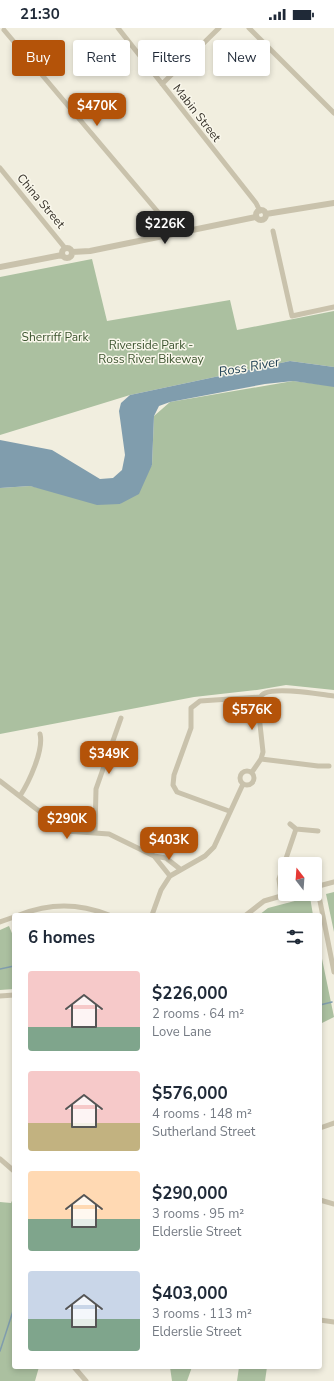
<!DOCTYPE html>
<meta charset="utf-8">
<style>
body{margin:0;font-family:"Nunito Sans",sans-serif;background:#f6f6f7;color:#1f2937;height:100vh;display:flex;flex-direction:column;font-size:15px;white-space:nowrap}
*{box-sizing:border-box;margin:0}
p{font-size:13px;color:#747a83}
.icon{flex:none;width:22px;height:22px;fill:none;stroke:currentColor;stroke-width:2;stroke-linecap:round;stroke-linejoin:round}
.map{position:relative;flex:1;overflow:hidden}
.details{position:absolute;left:12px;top:885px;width:310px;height:456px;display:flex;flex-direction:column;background:#fff;border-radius:4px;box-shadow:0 2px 6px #0003}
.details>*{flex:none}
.top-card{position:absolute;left:12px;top:12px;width:310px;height:36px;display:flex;gap:8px}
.needle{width:26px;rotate:343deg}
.tools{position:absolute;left:278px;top:829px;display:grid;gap:8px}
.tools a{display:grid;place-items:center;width:44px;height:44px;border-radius:4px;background:#fff;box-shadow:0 2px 6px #0003;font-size:20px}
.price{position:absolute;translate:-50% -34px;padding:0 9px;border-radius:8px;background:#b45309;color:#fff;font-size:13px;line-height:26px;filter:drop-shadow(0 1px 2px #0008)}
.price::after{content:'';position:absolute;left:50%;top:24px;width:12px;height:9px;margin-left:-6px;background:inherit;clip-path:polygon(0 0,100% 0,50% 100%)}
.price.selected{background:#222;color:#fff}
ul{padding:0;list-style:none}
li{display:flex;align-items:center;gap:12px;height:100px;padding:0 16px}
li span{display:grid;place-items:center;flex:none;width:112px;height:80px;border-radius:4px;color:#555}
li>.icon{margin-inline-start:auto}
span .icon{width:48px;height:48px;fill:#fffc;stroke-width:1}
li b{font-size:17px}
h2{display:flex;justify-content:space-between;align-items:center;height:48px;padding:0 16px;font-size:17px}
.pill{padding:0 14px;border-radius:4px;background:#fff;box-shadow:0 2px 6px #0003;font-size:14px;line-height:36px}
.pill.selected{background:#b45309;color:#fff}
.status{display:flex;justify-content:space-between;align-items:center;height:28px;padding:0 20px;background:#fff;direction:ltr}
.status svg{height:11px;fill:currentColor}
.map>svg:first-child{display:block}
</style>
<div class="status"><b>21:30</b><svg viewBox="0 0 49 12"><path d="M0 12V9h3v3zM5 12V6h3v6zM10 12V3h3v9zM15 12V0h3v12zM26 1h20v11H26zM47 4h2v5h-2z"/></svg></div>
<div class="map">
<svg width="334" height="1353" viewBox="0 0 334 1353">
<rect width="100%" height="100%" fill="#f1eedf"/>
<path fill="#abc0a0" d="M 92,231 L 107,293 L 230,272 L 237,302 L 334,283 L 334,339 L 290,333 L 130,367 L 0,407 L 0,249 Z
M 293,353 L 334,358 L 334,662 L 286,657 L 257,662 L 194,669 L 0,706 L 0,460 L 30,458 L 120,476 L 152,437 L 154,388 L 170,374 Z
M 334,864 L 334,904 L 326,866 Z
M 310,869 L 313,887 L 259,887 L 268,880 Z
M 9,898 L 14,910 L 14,961 L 0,962 L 0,902 Z
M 320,921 L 334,989 L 320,996 Z
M 14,1168 L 14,1339 L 39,1339 L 35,1353 L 0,1353 L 0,1174 L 11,1175 Z
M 170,1339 L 192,1339 L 187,1353 L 172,1353 Z
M 239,1339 L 267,1339 L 265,1353 L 237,1353 Z"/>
<path fill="#809dad" d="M 290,333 L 334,339 L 334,359 L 293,353 L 265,356 L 170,374 L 159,378 L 154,388 L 152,437 L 139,466 L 120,476 L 97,477 L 30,458 L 0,460 L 0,412 L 52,422 L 100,451 L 113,450 L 122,442 L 125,427 L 119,383 L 121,375 L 130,367 Z"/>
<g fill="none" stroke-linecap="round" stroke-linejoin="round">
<path stroke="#809dad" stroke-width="1.5" d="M 0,941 L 14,938
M 320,977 L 332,974
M 0,1323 L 14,1280"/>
<path stroke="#c9c2ac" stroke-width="5" d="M 118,0 L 256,175 L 260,183
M 249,0 L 334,85
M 4,2 L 163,190 L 170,207
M 162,56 L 219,0
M 0,140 L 65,220
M 273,203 L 292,288 L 334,279
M 261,731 L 318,738 L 329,738
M240 750a7 7 0 1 1 14 0a7 7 0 1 1-14 0Z
M 252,744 L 261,731 L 263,724 L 258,678 C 258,673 260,667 265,665 C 279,659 318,666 334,668
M 0,753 L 65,803 L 109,806 L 154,828 L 166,830 L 180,841
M 20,768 C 29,754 44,722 40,706
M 229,783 L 177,764 L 173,757 L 174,747 L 191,700 L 191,680 L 200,673 L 261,669
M 290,796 L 296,801 L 318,803
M 95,804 L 96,761 L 121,690
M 154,828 L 170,848
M 317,858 L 334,944
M 315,859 L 334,854
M 281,868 L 279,851 L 296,801
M 19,887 C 50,875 78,875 109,887
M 152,887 L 161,862 L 170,848 L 205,828 L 214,819 L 243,756
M 246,887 L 264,873 L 288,866
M 0,894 L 14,889
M 0,968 L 14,967
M 320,1100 L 334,1095
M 0,1131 L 14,1143
M 320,1172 L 334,1176
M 320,1292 L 334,1294
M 74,1339 L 86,1353"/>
<path stroke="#c9c2ac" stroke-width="6" d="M256 187a5 5 0 1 1 10 0a5 5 0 1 1-10 0Z
M 266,186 L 334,175
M62 225a5 5 0 1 1 10 0a5 5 0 1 1-10 0Z
M 72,224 L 90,223 L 256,189
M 0,239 L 62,227"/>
</g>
<g text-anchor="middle" stroke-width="3" stroke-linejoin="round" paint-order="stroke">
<g font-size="12" fill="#37322a" stroke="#f9f7eb">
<text transform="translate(197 85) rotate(52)" y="4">Mabin Street</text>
<text transform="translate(41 173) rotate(50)" y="4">China Street</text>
</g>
<g font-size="12" fill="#3c542f" stroke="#f9f7eb">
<text x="55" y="313">Sherriff Park</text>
<text x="151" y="321">Riverside Park -<tspan x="151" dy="14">Ross River Bikeway</tspan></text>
</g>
<g font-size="13" font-style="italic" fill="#224356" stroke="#f9f7eb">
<text transform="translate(249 338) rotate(-10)" y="5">Ross River</text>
</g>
</g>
</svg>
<div class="tools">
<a><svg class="needle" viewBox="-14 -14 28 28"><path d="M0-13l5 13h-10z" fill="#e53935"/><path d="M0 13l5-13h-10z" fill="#747a83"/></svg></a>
</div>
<b class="price" style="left:97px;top:99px">$470K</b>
<b class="price selected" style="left:165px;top:217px">$226K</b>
<b class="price" style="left:252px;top:703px">$576K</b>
<b class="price" style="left:109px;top:747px">$349K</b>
<b class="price" style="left:67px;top:812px">$290K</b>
<b class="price" style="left:169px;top:833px">$403K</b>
<div class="top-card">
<a class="pill selected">Buy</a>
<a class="pill">Rent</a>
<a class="pill">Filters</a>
<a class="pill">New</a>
</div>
<section class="details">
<h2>6 homes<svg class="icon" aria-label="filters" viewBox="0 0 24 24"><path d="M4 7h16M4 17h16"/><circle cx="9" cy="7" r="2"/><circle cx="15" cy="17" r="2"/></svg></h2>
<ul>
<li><span style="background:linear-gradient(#f6c9c9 70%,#7fa58c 0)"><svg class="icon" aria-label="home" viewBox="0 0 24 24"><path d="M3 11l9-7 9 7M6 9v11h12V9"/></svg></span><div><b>$226,000</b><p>2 rooms · 64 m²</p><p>Love Lane</p></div></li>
<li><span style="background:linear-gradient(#f6c9c9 65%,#c2b280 0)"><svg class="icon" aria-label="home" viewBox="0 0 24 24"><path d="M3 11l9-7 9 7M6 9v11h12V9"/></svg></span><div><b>$576,000</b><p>4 rooms · 148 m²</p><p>Sutherland Street</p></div></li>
<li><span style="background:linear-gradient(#ffd9b3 60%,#7fa58c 0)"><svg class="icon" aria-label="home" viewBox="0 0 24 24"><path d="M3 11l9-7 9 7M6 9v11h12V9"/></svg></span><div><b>$290,000</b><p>3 rooms · 95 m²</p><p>Elderslie Street</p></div></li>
<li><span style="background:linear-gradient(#c9d6e8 60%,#7fa58c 0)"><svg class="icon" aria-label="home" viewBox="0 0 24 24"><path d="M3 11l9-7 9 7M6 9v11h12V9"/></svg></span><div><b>$403,000</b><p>3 rooms · 113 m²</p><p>Elderslie Street</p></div></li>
</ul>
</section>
</div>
